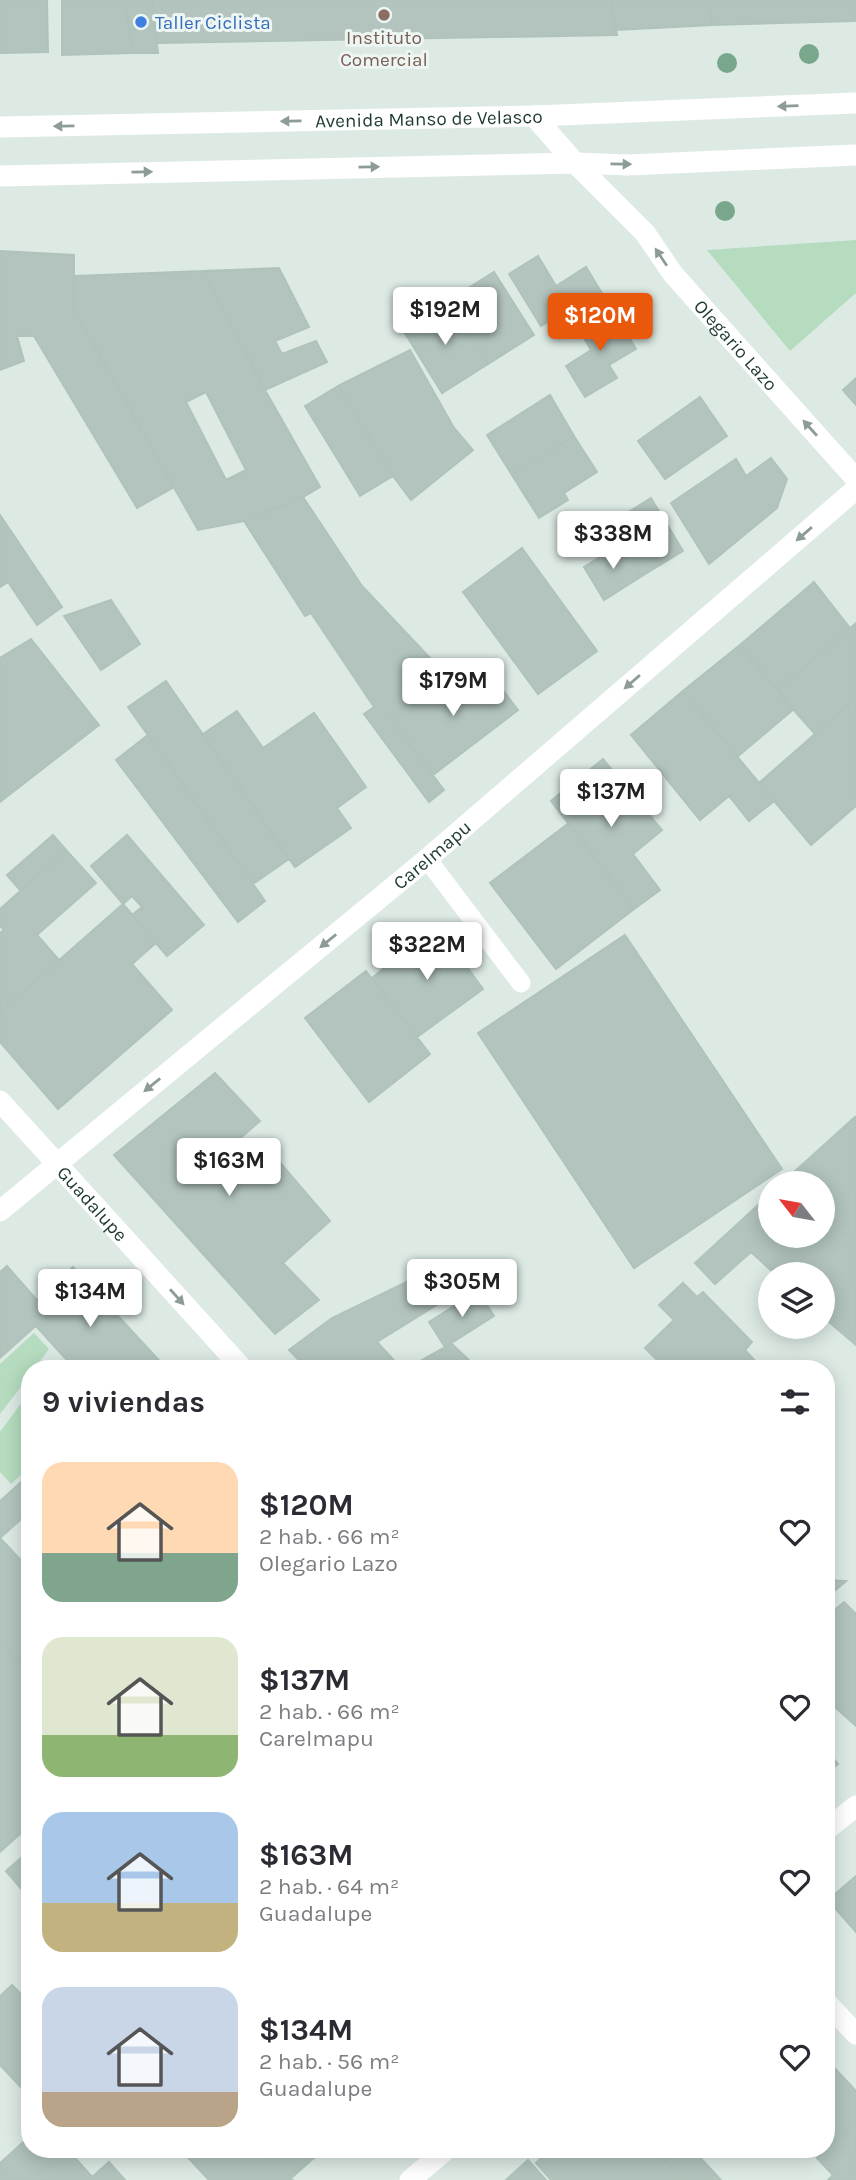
<!DOCTYPE html>
<html lang="es">
<meta charset="utf-8">
<style>
body{margin:0;font-family:Karla,sans-serif;background:#f7f7f7;color:#2b2b33;height:100vh;display:flex;flex-direction:column;font-size:26px;white-space:nowrap}
*{box-sizing:border-box;margin:0}
p{font-size:23px;color:#7c7c81}
.icon{flex:none;width:38px;height:38px;fill:none;stroke:currentColor;stroke-width:2;stroke-linecap:round;stroke-linejoin:round}
.map{position:relative;flex:1;overflow:hidden}
.side{position:absolute;left:21px;top:1360px;width:814px;height:798px;display:flex;flex-direction:column;background:#fff;border-radius:28px;box-shadow:0 4px 18px #0003}
.side>*{flex:none}
.needle{width:46px;rotate:301deg}
.controls{position:absolute;left:758px;top:1171px;display:grid;gap:14px}
.controls a{display:grid;place-items:center;width:77px;height:77px;border-radius:50%;background:#fff;box-shadow:0 4px 18px #0003;font-size:35px}
.price{position:absolute;translate:-50% -60px;padding:0 16px;border-radius:7px;background:#fff;color:#222;font-size:23px;line-height:46px;filter:drop-shadow(0 2px 4px #0008)}
.price::after{content:'';position:absolute;left:50%;top:42px;width:21px;height:16px;margin-left:-10px;background:inherit;clip-path:polygon(0 0,100% 0,50% 100%)}
.price.active{background:#ea580c;color:#fff}
ul{padding:0;list-style:none}
li{display:flex;align-items:center;gap:21px;height:175px;padding:0 21px}
li span{display:grid;place-items:center;flex:none;width:196px;height:140px;border-radius:21px;color:#555}
li>.icon{margin-inline-start:auto}
span .icon{width:84px;height:84px;fill:#fffc;stroke-width:1}
li b{font-size:30px}
h2{display:flex;justify-content:space-between;align-items:center;height:84px;padding:0 21px;font-size:30px}
.map>svg:first-child{display:block}
</style>
<div class="map">
<svg width="856" height="2180" viewBox="0 0 856 2180">
<rect width="100%" height="100%" fill="#ddeae4"/>
<path fill="#b5dcbf" d="M 856,240 L 856,293 L 790,351 L 707,250 Z
M 34,1333 L 49,1349 L 35,1368 L 30,1368 L 30,1375 L 0,1414 L 0,1364 Z
M 30,1391 L 30,1467 L 11,1484 L 0,1472 L 0,1432 Z"/>
<path fill="#b2c4bd" stroke="#afc3bb" stroke-width="2" fill-rule="evenodd" d="M 0,0 L 47,0 L 48,52 L 0,53 Z
M 62,0 L 125,0 L 132,53 L 62,55 Z
M 125,0 L 152,0 L 158,53 L 132,53 Z
M 152,0 L 611,0 L 617,35 L 158,43 Z
M 611,0 L 709,0 L 712,25 L 616,30 Z
M 709,0 L 856,0 L 856,21 L 712,25 Z
M 0,251 L 74,255 L 74,310 L 174,487 L 137,508 L 34,336 L 17,336 L 24,361 L 0,370 Z
M 538,256 L 556,286 L 586,267 L 612,310 L 579,330 L 567,310 L 541,326 L 509,274 Z
M 279,268 L 309,327 L 275,341 L 282,354 L 316,341 L 327,362 L 265,390 L 203,271 Z
M 203,271 L 265,390 L 320,487 L 303,497 L 244,521 L 198,530 L 74,310 L 75,276 ZM 206,392 L 246,470 L 226,480 L 186,402 Z
M 494,272 L 534,335 L 488,364 L 448,301 Z
M 448,301 L 488,364 L 442,393 L 403,330 Z
M 612,310 L 636,349 L 609,365 L 617,378 L 585,397 L 566,366 L 591,350 L 579,330 Z
M 410,350 L 454,428 L 473,450 L 411,500 L 393,476 L 338,386 Z
M 856,378 L 856,405 L 843,390 Z
M 338,386 L 393,476 L 360,496 L 305,406 Z
M 550,395 L 574,436 L 512,475 L 487,435 Z
M 700,397 L 727,436 L 665,479 L 638,441 Z
M 574,436 L 597,472 L 564,493 L 568,500 L 539,518 L 512,475 Z
M 771,458 L 787,479 L 777,508 L 709,564 L 671,503 L 736,459 L 746,476 Z
M 303,497 L 362,586 L 446,675 L 390,718 L 444,790 L 429,802 L 364,714 L 374,707 L 311,613 L 305,616 L 244,521 Z
M 651,498 L 683,551 L 642,576 L 610,524 Z
M 0,515 L 62,607 L 37,625 L 8,582 L 0,587 Z
M 623,543 L 642,576 L 604,600 L 584,567 Z
M 522,548 L 597,651 L 538,694 L 463,592 Z
M 814,582 L 850,628 L 777,691 L 740,645 Z
M 111,600 L 140,644 L 101,670 L 64,616 Z
M 856,623 L 856,698 L 815,734 L 777,691 Z
M 31,639 L 99,725 L 0,802 L 0,658 Z
M 740,645 L 794,709 L 737,757 L 683,691 Z
M 485,667 L 518,710 L 433,775 L 390,718 L 446,675 L 457,688 Z
M 166,681 L 289,859 L 253,884 L 128,707 Z
M 683,691 L 774,801 L 749,821 L 729,796 L 700,820 L 631,735 Z
M 856,698 L 856,806 L 811,845 L 759,783 Z
M 237,711 L 263,748 L 314,713 L 366,787 L 337,808 L 351,828 L 295,867 L 203,734 Z
M 148,735 L 265,901 L 238,922 L 116,760 Z
M 603,759 L 662,830 L 633,854 L 660,890 L 634,909 L 551,801 Z
M 569,823 L 634,909 L 556,969 L 490,883 Z
M 53,835 L 66,850 L 20,890 L 7,875 Z
M 127,835 L 204,925 L 167,956 L 132,915 L 142,907 L 132,896 L 123,904 L 91,866 Z
M 66,850 L 96,883 L 37,935 L 59,960 L 0,1012 L 0,933 L 4,930 L 0,926 L 0,909 Z
M 123,904 L 156,943 L 132,964 L 172,1010 L 58,1109 L 0,1042 L 0,1012 Z
M 437,926 L 483,989 L 417,1037 L 372,978 Z
M 625,935 L 782,1169 L 634,1268 L 478,1033 Z
M 366,971 L 430,1054 L 369,1102 L 305,1018 Z
M 215,1073 L 260,1121 L 236,1142 L 248,1158 L 265,1145 L 330,1221 L 283,1263 L 319,1300 L 275,1334 L 114,1155 Z
M 855,1117 L 856,1118 L 856,1345 L 822,1316 L 822,1274 L 775,1274 L 751,1252 L 715,1284 L 695,1263 L 770,1194 L 770,1236 L 822,1236 L 822,1183 L 782,1183 Z
M 7,1266 L 49,1314 L 0,1358 L 0,1272 Z
M 73,1267 L 166,1368 L 74,1368 L 36,1326 L 49,1314 L 37,1300 Z
M 425,1273 L 443,1301 L 377,1342 L 401,1368 L 306,1368 L 289,1350 L 332,1318 Z
M 683,1283 L 697,1297 L 703,1292 L 752,1342 L 745,1350 L 756,1362 L 749,1368 L 665,1368 L 645,1348 L 674,1320 L 659,1305 Z
M 478,1291 L 494,1316 L 445,1347 L 429,1322 Z
M 451,1343 L 477,1368 L 408,1368 L 445,1347 Z
M 30,1474 L 30,1511 L 0,1538 L 30,1570 L 30,1674 L 0,1641 L 0,1501 Z
M 826,1580 L 846,1581 L 826,1598 Z
M 844,1602 L 856,1614 L 856,1726 L 826,1699 L 826,1653 L 829,1650 L 826,1647 L 826,1617 Z
M 0,1641 L 30,1674 L 30,1825 L 0,1852 Z
M 826,1750 L 838,1764 L 826,1774 Z
M 30,1850 L 30,1899 L 6,1871 Z
M 856,1876 L 856,1932 L 828,1900 Z
M 12,1985 L 30,2003 L 30,2097 L 0,2065 L 0,1996 Z
M 826,2059 L 856,2091 L 856,2122 L 829,2147 L 826,2143 Z
M 856,2122 L 856,2180 L 828,2180 L 833,2175 L 817,2158 Z
M 30,2136 L 30,2149 L 67,2149 L 95,2180 L 0,2180 L 0,2163 Z
M 180,2149 L 263,2149 L 293,2180 L 209,2180 Z
M 263,2149 L 324,2149 L 291,2178 Z
M 549,2149 L 654,2149 L 682,2180 L 551,2180 L 536,2163 Z
M 654,2149 L 692,2149 L 721,2180 L 682,2180 Z
M 528,2160 L 546,2180 L 506,2180 Z
M 109,2162 L 125,2180 L 95,2180 L 92,2177 Z"/>
<g fill="none" stroke-linecap="round" stroke-linejoin="round">
<path stroke="#fff" stroke-width="19" d="M 427,859 L 521,983"/>
<g stroke="#fff" stroke-width="21">
<path id="s1" d="M 534,116 L 575,163 L 645,233 L 673,274 L 856,479"/>
<path id="s2" d="M 0,1101 L 242,1368"/>
<path id="s3" d="M 0,1211 L 427,859 L 856,489"/>
<path d="M 826,1830 L 856,1806"/>
<path d="M 826,2002 L 856,2034"/>
<path d="M 410,2180 L 447,2149"/>
</g>
<g stroke="#fff" stroke-width="21">
<path id="s4" d="M 0,127 L 534,116 L 856,103"/>
<path d="M 0,176 L 575,163 L 628,165 L 856,155"/>
</g>
</g>
<g fill="#79a78c">
<circle cx="809" cy="54" r="10"/>
<circle cx="727" cy="63" r="10"/>
<circle cx="725" cy="211" r="10"/>
</g>
<defs><path id="oneway-solid" d="M-6-.8H1V-3.2L6.5 0L1 3.2V.8H-6Z" transform="scale(1.75)"/></defs>
<g fill="#8e9c98">
<use href="#oneway-solid" transform="translate(788 106) rotate(178)"/>
<use href="#oneway-solid" transform="translate(291 121) rotate(179)"/>
<use href="#oneway-solid" transform="translate(64 126) rotate(179)"/>
<use href="#oneway-solid" transform="translate(621 164) rotate(1)"/>
<use href="#oneway-solid" transform="translate(369 167) rotate(-1)"/>
<use href="#oneway-solid" transform="translate(142 172) rotate(-1)"/>
<use href="#oneway-solid" transform="translate(661 257) rotate(-124)"/>
<use href="#oneway-solid" transform="translate(810 428) rotate(-132)"/>
<use href="#oneway-solid" transform="translate(804 534) rotate(139)"/>
<use href="#oneway-solid" transform="translate(632 682) rotate(139)"/>
<use href="#oneway-solid" transform="translate(328 941) rotate(141)"/>
<use href="#oneway-solid" transform="translate(152 1085) rotate(141)"/>
<use href="#oneway-solid" transform="translate(177 1297) rotate(48)"/>
</g>
<circle fill="#8d6e63" stroke="#edf6f2" stroke-width="2.5" cx="384" cy="15" r="7"/>
<circle fill="#3f7fe0" stroke="#edf6f2" stroke-width="2.5" cx="141" cy="22" r="7"/>
<g text-anchor="middle" stroke-width="6" stroke-linejoin="round" paint-order="stroke">
<g font-size="19" fill="#366cbe" stroke="#edf6f2" text-anchor="start">
<text x="155" y="29">Taller Ciclista</text>
</g>
<g font-size="19" fill="#785e54" stroke="#edf6f2">
<text x="384" y="44">Instituto<tspan x="384" dy="22">Comercial</tspan></text>
</g>
<g font-size="19" fill="#1e3932" stroke="#edf6f2">
<text dy="7" stroke="none"><textPath href="#s4" startOffset="429">Avenida Manso de Velasco</textPath></text>
<text dy="7" stroke="none"><textPath href="#s1" startOffset="306">Olegario Lazo</textPath></text>
<text dy="7" stroke="none"><textPath href="#s3" startOffset="560">Carelmapu</textPath></text>
<text dy="7" stroke="none"><textPath href="#s2" startOffset="138">Guadalupe</textPath></text>
</g>
</g>
</svg>
<div class="controls">
<a><svg class="needle" viewBox="-14 -14 28 28"><path d="M0-13l5 13h-10z" fill="#e53935"/><path d="M0 13l5-13h-10z" fill="#7c7c81"/></svg></a>
<a><svg class="icon" aria-label="layers" viewBox="0 0 24 24"><path d="M12 4l9 5-9 5-9-5zM3 14l9 5 9-5"/></svg></a>
</div>
<b class="price" style="left:445px;top:347px">$192M</b>
<b class="price active" style="left:600px;top:353px">$120M</b>
<b class="price" style="left:613px;top:571px">$338M</b>
<b class="price" style="left:453px;top:718px">$179M</b>
<b class="price" style="left:611px;top:829px">$137M</b>
<b class="price" style="left:427px;top:982px">$322M</b>
<b class="price" style="left:229px;top:1198px">$163M</b>
<b class="price" style="left:462px;top:1319px">$305M</b>
<b class="price" style="left:90px;top:1329px">$134M</b>
<section class="side">
<h2>9 viviendas<svg class="icon" aria-label="filters" viewBox="0 0 24 24"><path d="M4 7h16M4 17h16"/><circle cx="9" cy="7" r="2"/><circle cx="15" cy="17" r="2"/></svg></h2>
<ul>
<li><span style="background:linear-gradient(#ffd9b3 65%,#7fa58c 0)"><svg class="icon" aria-label="home" viewBox="0 0 24 24"><path d="M3 11l9-7 9 7M6 9v11h12V9"/></svg></span><div><b>$120M</b><p>2 hab. · 66 m²</p><p>Olegario Lazo</p></div><svg class="icon" aria-label="heart" viewBox="0 0 24 24"><path d="M12 20l-8-8c-3-5 5-10 8-4 3-6 11-1 8 4z"/></svg></li>
<li><span style="background:linear-gradient(#dfe7d0 70%,#8fb573 0)"><svg class="icon" aria-label="home" viewBox="0 0 24 24"><path d="M3 11l9-7 9 7M6 9v11h12V9"/></svg></span><div><b>$137M</b><p>2 hab. · 66 m²</p><p>Carelmapu</p></div><svg class="icon" aria-label="heart" viewBox="0 0 24 24"><path d="M12 20l-8-8c-3-5 5-10 8-4 3-6 11-1 8 4z"/></svg></li>
<li><span style="background:linear-gradient(#a9c7e8 65%,#c2b280 0)"><svg class="icon" aria-label="home" viewBox="0 0 24 24"><path d="M3 11l9-7 9 7M6 9v11h12V9"/></svg></span><div><b>$163M</b><p>2 hab. · 64 m²</p><p>Guadalupe</p></div><svg class="icon" aria-label="heart" viewBox="0 0 24 24"><path d="M12 20l-8-8c-3-5 5-10 8-4 3-6 11-1 8 4z"/></svg></li>
<li><span style="background:linear-gradient(#c9d6e8 75%,#b9a48a 0)"><svg class="icon" aria-label="home" viewBox="0 0 24 24"><path d="M3 11l9-7 9 7M6 9v11h12V9"/></svg></span><div><b>$134M</b><p>2 hab. · 56 m²</p><p>Guadalupe</p></div><svg class="icon" aria-label="heart" viewBox="0 0 24 24"><path d="M12 20l-8-8c-3-5 5-10 8-4 3-6 11-1 8 4z"/></svg></li>
</ul>
</section>
</div>
